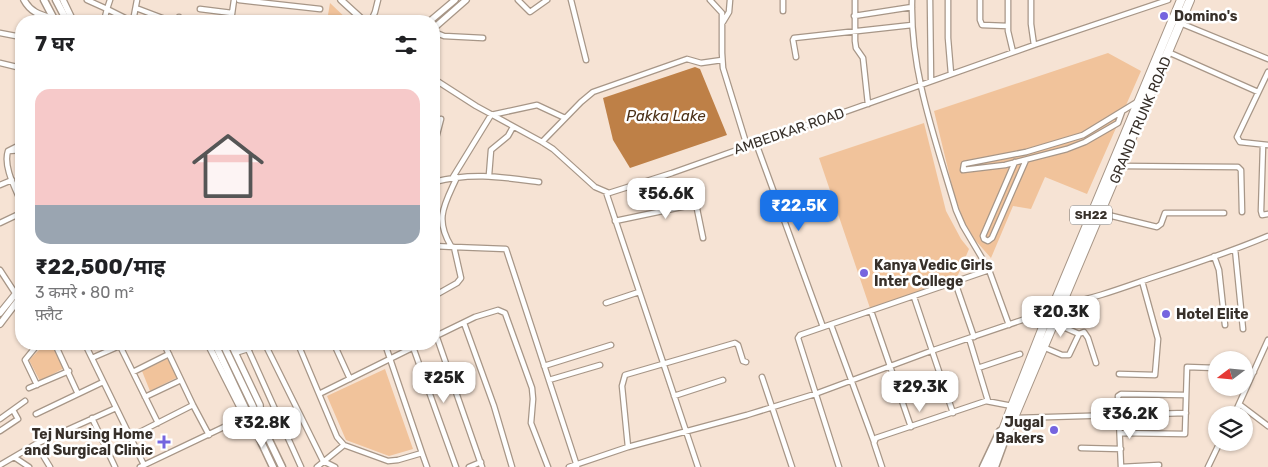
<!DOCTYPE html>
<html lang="hi">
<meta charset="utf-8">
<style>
body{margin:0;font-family:Rubik,"Noto Sans Devanagari",sans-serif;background:#f6f6f6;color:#202124;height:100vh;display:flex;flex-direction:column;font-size:19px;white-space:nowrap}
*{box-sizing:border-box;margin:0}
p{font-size:16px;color:#757577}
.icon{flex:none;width:28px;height:28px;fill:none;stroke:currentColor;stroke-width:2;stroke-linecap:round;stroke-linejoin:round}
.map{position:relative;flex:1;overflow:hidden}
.panel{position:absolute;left:15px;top:15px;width:425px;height:335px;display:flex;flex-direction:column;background:#fff;border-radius:20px;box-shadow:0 1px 4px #0004}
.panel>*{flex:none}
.needle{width:32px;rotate:254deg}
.buttons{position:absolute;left:1208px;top:351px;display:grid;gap:10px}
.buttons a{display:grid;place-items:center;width:45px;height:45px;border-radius:50%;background:#fff;box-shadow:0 1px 4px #0004;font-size:25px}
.price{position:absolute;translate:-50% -42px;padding:0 11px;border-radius:10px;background:#fff;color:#222;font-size:16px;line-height:32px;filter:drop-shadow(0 1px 2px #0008)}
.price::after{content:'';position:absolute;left:50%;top:30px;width:15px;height:11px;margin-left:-8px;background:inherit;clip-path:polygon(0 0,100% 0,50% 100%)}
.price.selected{background:#1a73e8;color:#fff}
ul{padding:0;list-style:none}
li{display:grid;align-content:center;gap:10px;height:265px;padding:0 20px}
li span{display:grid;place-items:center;height:155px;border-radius:15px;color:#555}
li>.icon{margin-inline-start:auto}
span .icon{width:90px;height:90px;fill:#fffc;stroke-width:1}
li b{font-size:21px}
h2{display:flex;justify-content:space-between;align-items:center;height:60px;padding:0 20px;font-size:21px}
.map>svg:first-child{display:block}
</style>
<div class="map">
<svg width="1268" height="467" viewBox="0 0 1268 467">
<rect width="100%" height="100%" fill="#f6e3d4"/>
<path fill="#f1c39b" d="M 330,3 L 349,21 L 327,21 Z
M 1108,53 L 1141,71 L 1087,194 L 1045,177 L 1031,209 L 1013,206 L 991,258 L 975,240 L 963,220 L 954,194 L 934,111 Z
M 924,123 L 946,211 L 961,239 L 969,249 L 955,282 L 871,311 L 819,158 Z
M 45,344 L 55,344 L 66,367 L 40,381 L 29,360 Z
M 169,358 L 178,377 L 150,391 L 142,371 Z
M 385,369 L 413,449 L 389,456 L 346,440 L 327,396 Z"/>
<path fill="#be8047" d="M 695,67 L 700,69 L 727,135 L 630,168 L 613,140 L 603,98 Z"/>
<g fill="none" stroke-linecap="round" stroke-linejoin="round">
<g stroke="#a79687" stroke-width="7">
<path id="minor" d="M 87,0 L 107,9 L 104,21
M 110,0 L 107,9 L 131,21
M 239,0 L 320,9
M 518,0 L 530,12 L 547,0
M 571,0 L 586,60
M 710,0 L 722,13 L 722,53 L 723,68 L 747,146
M 783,0 L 783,11
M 855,0 L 855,41 L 856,48 L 863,58 L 868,104
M 912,0 C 910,73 936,141 956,210 L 963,226 L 989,270 L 1009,325
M 930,0 L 931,81
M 948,0 L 948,38 L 951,74
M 980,0 L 980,20 L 982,25 L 1008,26
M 1008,0 L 1008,31 L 1013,52
M 1031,0 L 1031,24 L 1034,45
M 136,8 L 165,19
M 200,9 L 232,13
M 854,16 L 912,7
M 133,21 L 137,0
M 179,21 L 179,17
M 231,21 L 234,0
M 371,21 L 375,12 L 378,0
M 723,22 L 729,12 L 730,0
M 1180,23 L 1268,59
M 434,32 L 444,36 L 483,38
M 0,33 L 21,37
M 1168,52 L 1258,92
M 796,57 L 793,40 L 794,38 L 912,25
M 0,63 L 21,68
M 1268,72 L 1237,137 L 1240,142 L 1268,145
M 434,79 L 476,106 L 542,142 L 553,149 L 595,187 L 609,193 L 672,173 L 1034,45 L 1168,0
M 1122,112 L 1118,123 L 1085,142 L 1067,149 L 1005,165 L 963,170 L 964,164 L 1026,152 L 1083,135 L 1137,102
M 21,138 L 20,145 L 8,151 C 3,166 15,188 21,202
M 542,142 L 581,102 L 593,92 L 687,59 L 701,63 L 722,60
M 756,143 L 823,327
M 1263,145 L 1261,211 L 1262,215 L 1268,214
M 434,146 L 441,119
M 9,151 L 21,150
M 1015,162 L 983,236 L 984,239 L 988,241 L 992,238 L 1026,160
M 1121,166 L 1238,167 L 1241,170 L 1242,212
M 489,175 L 491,150 L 508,136 L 513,127
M 453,177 L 491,115 L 537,105 L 565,118
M 434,182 C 472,172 501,177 539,182
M 0,185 L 12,180
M 606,192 L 698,467
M 1100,213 L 1157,227 L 1161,224 L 1165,213 L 1224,213
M 615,221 L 696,204 L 703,238
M 0,223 L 21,213
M 434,246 L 454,247 L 461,278 L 457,283 L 434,296
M 451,246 C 434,218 445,204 457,177
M 454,247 L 506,249 L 577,466
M 1235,249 L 1243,329
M 1214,256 L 1219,270 L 1225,325
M 0,270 L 17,296
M 955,282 L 974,337
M 914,297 L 953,413
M 606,303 L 639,292
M 1063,304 C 1093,299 1122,288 1151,278 C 1191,265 1230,252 1268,236
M 871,311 L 911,427
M 464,323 L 494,406 L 512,467
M 1054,323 L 1079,334
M 831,325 L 874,442
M 434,329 L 482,467
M 434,337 L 475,317 L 498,310 L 505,313 L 532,388 L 533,399 L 531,423 L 548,467
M 969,338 L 988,401
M 55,344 L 78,394
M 85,344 L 144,465
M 164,344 L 193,405 L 209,435
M 265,344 L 323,461
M 298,344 L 319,394
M 334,344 L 350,379
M 385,344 L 422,453
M 420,344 L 319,394 L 337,437 L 344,445 L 388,461 L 398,460 L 422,453 L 427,467
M 120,346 L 158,423
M 413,347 L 456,467
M 1043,347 L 1062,355 L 1069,355 L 1079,334 L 1084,332 L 1088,338 L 1096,363
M 248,349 L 301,467
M 235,353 L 248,349 L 257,344
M 92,358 L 124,344
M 544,366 L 611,345
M 978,368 L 1020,354
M 1244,371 L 1254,372
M 133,372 L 169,354
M 1119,374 L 1155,375 L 1158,339 L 1142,281
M 762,377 L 792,467
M 549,380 L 600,365
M 37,385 L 25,360 L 38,344
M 29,388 L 69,371
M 674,396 L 723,380
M 145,397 L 181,380
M 1239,404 L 1268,426
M 36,414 L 103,382
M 1234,415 L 1268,340
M 92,418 L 115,467
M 1014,418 L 1186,413
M 0,419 L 25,401
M 0,431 L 18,419 L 13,410
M 1120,433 L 1185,434 L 1187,367 L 1216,368
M 130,437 L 193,405
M 36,444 L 50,467
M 628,447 L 622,386 L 625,375 L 735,343 L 738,345 L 743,361 L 746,362
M 1081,448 L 1121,449
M 14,457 L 29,467
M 323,461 L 335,467
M 0,465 L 36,444 L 116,408
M 1159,465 L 1121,467 L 1118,396 L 1121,394 L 1186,395
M 140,467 L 245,417
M 317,467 L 344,445
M 469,467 L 481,462
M 569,467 L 628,447 L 747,415 L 815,394 L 931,351 L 1040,314 L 1046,315 L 1047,317
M 839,467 L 798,338 L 800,335 L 989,270
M 882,467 L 874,443 L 876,438 L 986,401 L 1012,406
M 1208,467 L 1220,442"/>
</g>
<g stroke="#a79687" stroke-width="8">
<path id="tertiary" d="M 24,0 C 31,13 41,15 54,19
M 63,0 L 73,21
M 341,0 L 364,21
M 430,21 L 455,0
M 434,28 L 466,0
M 0,313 L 21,287
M 0,324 L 19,299 L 21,299
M 208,344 L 245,417 L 251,423
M 231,344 L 260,405 L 261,423"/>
</g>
<g stroke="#a79687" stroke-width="9">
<path id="secondary" d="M 44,0 L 55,21
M 56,0 L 67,21
M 215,344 L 273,467
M 223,344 L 282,467
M 983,467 L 1000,431 L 1003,430
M 995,467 L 1007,434"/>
</g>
<g stroke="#a79687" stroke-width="10">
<path id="trunk" d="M 1002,439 L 1007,434 L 1190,0
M 990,467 L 1002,439 L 1003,430 L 1012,406 L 1047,317 L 1054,304 L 1181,0"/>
</g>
<use href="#minor" stroke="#fff" stroke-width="4.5"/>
<use href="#tertiary" stroke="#fff" stroke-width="5.5"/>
<use href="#secondary" stroke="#fff" stroke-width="6"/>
<use href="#trunk" stroke="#fff" stroke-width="8"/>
</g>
<g fill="#7564df" stroke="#fff" stroke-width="2">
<circle cx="1164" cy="16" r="5"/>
<circle cx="864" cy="273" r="5"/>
<circle cx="1166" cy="314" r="5"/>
<circle cx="1054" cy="430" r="5"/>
<path d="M161.5 434.5h5v5h5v5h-5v5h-5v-5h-5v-5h5z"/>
</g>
<g text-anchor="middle" stroke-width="5" stroke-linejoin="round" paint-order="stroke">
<rect fill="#fff" stroke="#736e6a" stroke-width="1" x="1070" y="205.5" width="42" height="19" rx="4"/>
<g font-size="12" font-weight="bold" fill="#37302a">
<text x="1091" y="219">SH22</text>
</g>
<g font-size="14" font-weight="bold" fill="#37302a" stroke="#fff" text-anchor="start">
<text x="1174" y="21">Domino's</text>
<text x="874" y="270">Kanya Vedic Girls<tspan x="874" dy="16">Inter College</tspan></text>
<text x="1176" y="319">Hotel Elite</text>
<text x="1044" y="427" text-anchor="end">Jugal<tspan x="1044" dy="16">Bakers</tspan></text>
<text x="153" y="439" text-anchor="end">Tej Nursing Home<tspan x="153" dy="16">and Surgical Clinic</tspan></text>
</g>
<g font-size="14" fill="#37302a" stroke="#fff">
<text transform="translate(1140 120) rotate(-67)" y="5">GRAND TRUNK ROAD</text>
<text transform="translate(789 131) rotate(-19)" y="5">AMBEDKAR ROAD</text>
</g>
<g font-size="15" font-style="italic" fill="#4b3017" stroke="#fff">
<text x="666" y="121">Pakka Lake</text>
</g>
</g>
</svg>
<div class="buttons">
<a><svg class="needle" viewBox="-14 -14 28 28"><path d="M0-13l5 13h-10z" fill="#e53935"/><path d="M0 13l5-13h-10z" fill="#757577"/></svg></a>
<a><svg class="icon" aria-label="layers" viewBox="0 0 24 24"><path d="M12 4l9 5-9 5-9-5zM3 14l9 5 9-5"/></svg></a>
</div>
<b class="price" style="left:666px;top:220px">₹56.6K</b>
<b class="price selected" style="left:799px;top:232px">₹22.5K</b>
<b class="price" style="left:1061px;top:338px">₹20.3K</b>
<b class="price" style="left:444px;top:404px">₹25K</b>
<b class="price" style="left:920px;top:413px">₹29.3K</b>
<b class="price" style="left:1130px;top:440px">₹36.2K</b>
<b class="price" style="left:262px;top:449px">₹32.8K</b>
<section class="panel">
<h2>7 घर<svg class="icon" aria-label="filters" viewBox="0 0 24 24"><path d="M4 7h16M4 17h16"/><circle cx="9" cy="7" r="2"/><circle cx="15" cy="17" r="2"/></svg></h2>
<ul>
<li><span style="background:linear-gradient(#f6c9c9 75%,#9aa5b1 0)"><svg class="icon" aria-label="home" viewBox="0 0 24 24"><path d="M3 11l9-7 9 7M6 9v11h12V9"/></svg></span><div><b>₹22,500/माह</b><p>3 कमरे · 80 m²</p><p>फ़्लैट</p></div></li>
</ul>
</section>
</div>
